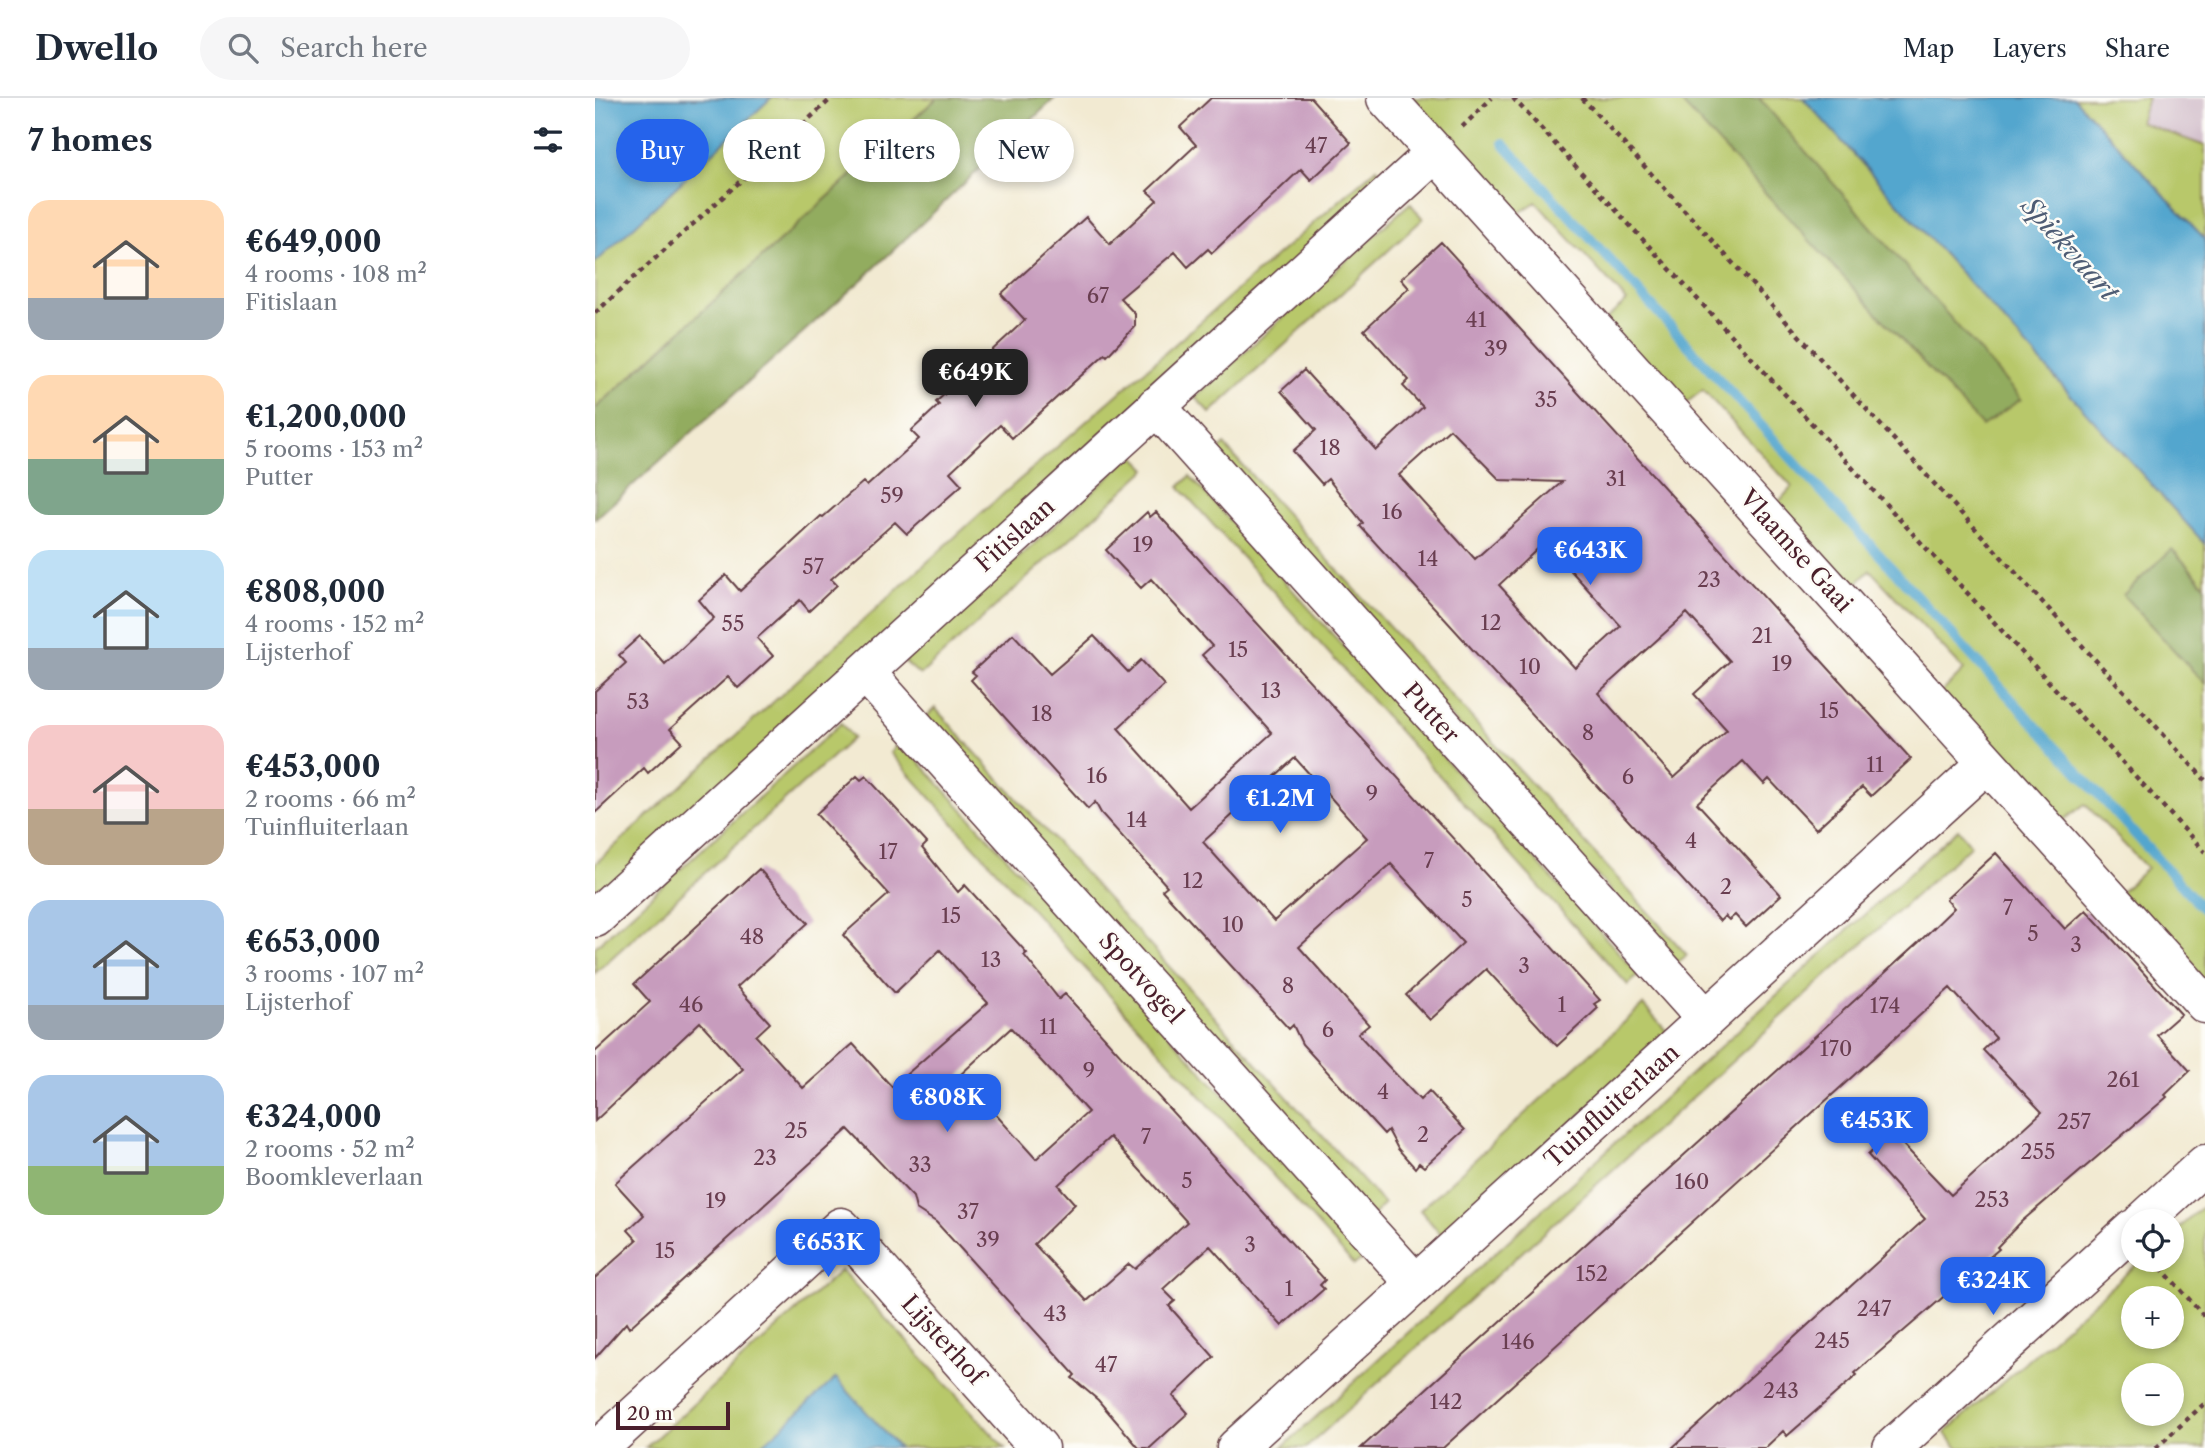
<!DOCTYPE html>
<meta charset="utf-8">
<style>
body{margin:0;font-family:"Libre Caslon Text",serif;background:#f6f6f7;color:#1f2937;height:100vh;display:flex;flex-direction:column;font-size:26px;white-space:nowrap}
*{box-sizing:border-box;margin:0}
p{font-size:23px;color:#747a83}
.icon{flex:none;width:38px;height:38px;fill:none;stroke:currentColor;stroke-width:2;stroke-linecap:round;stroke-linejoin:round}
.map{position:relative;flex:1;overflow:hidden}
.details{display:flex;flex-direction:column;background:#fff;width:595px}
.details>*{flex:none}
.top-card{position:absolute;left:21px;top:21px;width:665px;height:63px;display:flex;gap:14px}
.fabs{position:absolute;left:1526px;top:1111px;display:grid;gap:14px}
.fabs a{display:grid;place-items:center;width:63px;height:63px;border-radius:50%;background:#fff;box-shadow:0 4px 10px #0003;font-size:35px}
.scale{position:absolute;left:21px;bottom:18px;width:114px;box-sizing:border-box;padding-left:7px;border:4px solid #4a1f2b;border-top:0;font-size:19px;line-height:24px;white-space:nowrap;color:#4a1f2b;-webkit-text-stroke:5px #fdfcf7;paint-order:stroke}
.price{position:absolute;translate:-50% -60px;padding:0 16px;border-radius:14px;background:#2563eb;color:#fff;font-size:23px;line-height:46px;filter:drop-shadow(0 2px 4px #0008)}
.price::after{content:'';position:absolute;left:50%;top:42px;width:21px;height:16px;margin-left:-10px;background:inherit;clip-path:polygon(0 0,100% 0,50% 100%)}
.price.current{background:#222;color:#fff}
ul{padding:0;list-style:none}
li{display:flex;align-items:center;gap:21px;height:175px;padding:0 28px}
li span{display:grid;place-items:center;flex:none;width:196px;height:140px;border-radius:21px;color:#555}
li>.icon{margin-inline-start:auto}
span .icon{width:84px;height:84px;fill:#fffc;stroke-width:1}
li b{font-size:30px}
h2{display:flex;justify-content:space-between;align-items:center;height:84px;padding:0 28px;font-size:30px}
.chip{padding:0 24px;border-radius:32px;background:#fff;box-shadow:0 4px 10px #0003;font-size:24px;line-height:63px}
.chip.current{background:#2563eb;color:#fff}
header{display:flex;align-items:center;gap:42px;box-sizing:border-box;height:98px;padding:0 35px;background:#fff;border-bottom:2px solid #e0e1e3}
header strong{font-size:33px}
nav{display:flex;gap:38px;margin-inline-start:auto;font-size:24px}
.search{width:490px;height:63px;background:#f6f6f7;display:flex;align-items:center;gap:18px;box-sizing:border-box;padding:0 24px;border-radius:38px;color:#747a83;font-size:26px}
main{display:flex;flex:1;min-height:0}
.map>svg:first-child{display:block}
</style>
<header>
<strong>Dwello</strong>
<div class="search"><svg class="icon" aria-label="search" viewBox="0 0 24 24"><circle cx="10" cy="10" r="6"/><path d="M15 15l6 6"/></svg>Search here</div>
<nav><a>Map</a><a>Layers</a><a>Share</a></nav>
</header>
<main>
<section class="details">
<h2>7 homes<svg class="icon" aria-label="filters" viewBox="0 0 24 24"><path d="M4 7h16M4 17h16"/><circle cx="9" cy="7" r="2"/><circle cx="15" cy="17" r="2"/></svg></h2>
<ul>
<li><span style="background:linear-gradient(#ffd9b3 70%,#9aa5b1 0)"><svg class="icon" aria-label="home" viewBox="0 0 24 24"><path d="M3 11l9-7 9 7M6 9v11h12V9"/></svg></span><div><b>€649,000</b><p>4 rooms · 108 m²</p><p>Fitislaan</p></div></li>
<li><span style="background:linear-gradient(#ffd9b3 60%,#7fa58c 0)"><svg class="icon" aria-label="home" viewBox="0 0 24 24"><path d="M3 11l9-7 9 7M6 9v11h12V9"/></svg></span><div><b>€1,200,000</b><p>5 rooms · 153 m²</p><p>Putter</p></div></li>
<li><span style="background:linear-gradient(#bfe0f5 70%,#9aa5b1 0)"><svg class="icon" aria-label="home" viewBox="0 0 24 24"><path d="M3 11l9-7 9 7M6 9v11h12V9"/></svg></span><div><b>€808,000</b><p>4 rooms · 152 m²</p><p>Lijsterhof</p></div></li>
<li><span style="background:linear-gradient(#f6c9c9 60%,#b9a48a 0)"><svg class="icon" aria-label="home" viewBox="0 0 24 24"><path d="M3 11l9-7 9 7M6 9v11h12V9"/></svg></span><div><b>€453,000</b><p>2 rooms · 66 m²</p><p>Tuinfluiterlaan</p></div></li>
<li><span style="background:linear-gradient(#a9c7e8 75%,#9aa5b1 0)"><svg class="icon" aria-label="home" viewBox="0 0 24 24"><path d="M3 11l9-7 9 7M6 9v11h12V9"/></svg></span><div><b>€653,000</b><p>3 rooms · 107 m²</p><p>Lijsterhof</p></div></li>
<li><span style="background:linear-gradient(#a9c7e8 65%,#8fb573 0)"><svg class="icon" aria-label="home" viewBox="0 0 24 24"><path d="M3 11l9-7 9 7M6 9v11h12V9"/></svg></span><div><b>€324,000</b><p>2 rooms · 52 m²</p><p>Boomkleverlaan</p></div></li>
</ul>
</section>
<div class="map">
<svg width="1610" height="1350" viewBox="0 0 1610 1350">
<rect width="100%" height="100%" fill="#fdfcf7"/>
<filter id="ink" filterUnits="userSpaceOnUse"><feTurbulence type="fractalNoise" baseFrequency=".0143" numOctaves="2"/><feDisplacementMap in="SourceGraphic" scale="14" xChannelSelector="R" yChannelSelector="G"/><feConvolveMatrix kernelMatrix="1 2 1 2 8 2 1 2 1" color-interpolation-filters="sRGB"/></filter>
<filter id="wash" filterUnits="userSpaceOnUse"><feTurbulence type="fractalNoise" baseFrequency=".00686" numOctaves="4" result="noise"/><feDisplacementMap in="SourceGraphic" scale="28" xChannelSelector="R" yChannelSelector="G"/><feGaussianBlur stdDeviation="1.57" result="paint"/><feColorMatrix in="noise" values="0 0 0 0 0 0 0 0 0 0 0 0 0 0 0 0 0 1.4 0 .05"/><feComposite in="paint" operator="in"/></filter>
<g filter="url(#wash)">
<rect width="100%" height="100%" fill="#f2ead2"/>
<path fill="#d1bdca" d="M 1553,0 L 1610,0 L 1610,48 L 1545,24 Z"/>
<path fill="#b8c86a" stroke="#81744a" stroke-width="2" fill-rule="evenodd" d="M 176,0 L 342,0 L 0,311 L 0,165 Z
M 802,0 L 1208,0 L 1610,446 L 1610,885 L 1525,795 L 1552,770 L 1490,706 L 1465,725 L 1345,596 L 1369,572 L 1275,472 L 1254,493 L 1178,410 L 1197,389 L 1108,292 L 1087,308 L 1010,222 L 1032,203 L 941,104 L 913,122 Z
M 1479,0 L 1553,0 L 1545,24 L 1610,48 L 1610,141 Z
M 782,70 L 790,82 L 0,804 L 0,766 L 383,418 Z
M 815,105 L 828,121 L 615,315 L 600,299 Z
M 629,347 L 1092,857 L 1082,865 L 617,359 Z
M 538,357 L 552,371 L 325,577 L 309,563 Z
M 595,378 L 1044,877 L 1033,887 L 584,389 Z
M 340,610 L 789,1106 L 777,1118 L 327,623 Z
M 246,625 L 258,640 L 0,875 L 0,849 Z
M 305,643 L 774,1156 L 759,1167 L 295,655 Z
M 1363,731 L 1376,747 L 711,1350 L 687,1350 Z
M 1048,907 L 1074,936 L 850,1141 L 825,1112 Z
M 1610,1107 L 1610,1350 L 1363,1350 L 1350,1335 L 1547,1162 L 1577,1162 L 1577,1136 ZM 1538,1200 L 1577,1200 L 1577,1239 L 1538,1239 ZM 1538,1278 L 1577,1278 L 1577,1316 L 1538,1316 Z
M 246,1172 L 410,1350 L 50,1350 Z"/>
<path fill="#92ac5e" stroke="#6e6644" stroke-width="2" d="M 342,0 L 460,0 L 272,177 L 0,421 L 0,311 Z
M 1082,0 L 1164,0 L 1426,301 L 1387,328 Z
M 1577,451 L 1610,487 L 1610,586 L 1528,497 Z"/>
<path fill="#52a6ce" stroke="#4e627c" stroke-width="2" d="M 0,0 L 176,0 L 0,165 Z
M 1208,0 L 1479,0 L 1610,141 L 1610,446 Z
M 241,1280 L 304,1350 L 164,1350 Z"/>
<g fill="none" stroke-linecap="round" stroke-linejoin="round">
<path stroke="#52a6ce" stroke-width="10" d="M 908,45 L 1610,813"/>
</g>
<g id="blocks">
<path fill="#c79cbd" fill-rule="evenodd" d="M 616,0 L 716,0 L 756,45 L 716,82 L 706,71 L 617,155 L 613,151 L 593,169 L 580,154 L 525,200 L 540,216 L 540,228 L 512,258 L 510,256 L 417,340 L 405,327 L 355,374 L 367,387 L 312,436 L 300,424 L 236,481 L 242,487 L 214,513 L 205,502 L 162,540 L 178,558 L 143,590 L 133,579 L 75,631 L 87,644 L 53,675 L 49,670 L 0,715 L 0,593 L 31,565 L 24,557 L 45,538 L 70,566 L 119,520 L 104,502 L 131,477 L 145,493 L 226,418 L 228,419 L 268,384 L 272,388 L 324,341 L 316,333 L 344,307 L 341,304 L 430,222 L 406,196 L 491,119 L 515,146 L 562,102 L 552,93 L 601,47 L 585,29 Z
M 846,144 L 1316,661 L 1276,698 L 1267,689 L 1221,731 L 1174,681 L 1169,686 L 1148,663 L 1102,705 L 1186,797 L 1151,829 L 1140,817 L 1134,822 L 1130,818 L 1125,823 L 765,428 L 768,425 L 733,381 L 727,386 L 698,353 L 721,332 L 686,293 L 709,272 L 781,352 L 828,309 L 808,288 L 814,282 L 769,232 L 814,190 L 806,181 ZM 855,331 L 905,382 L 967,384 L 880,461 L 804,377 ZM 950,444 L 1026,528 L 980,570 L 904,487 ZM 1092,515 L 1135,563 L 1099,596 L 1132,632 L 1079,680 L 1003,595 Z
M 552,414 L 555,419 L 561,414 L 1005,902 L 999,906 L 1003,910 L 962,948 L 891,871 L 835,922 L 811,897 L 868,845 L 796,766 L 704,849 L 774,927 L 763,936 L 825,1002 L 834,993 L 870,1032 L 829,1069 L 824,1065 L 820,1070 L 803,1051 L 793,1032 L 789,1036 L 707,946 L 698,927 L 694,931 L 567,792 L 572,788 L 506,715 L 500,704 L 493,711 L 376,582 L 381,577 L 377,574 L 418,536 L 455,576 L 499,538 L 533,574 L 546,562 L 569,587 L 523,630 L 594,710 L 677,635 L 607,557 L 617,548 L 556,481 L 546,490 L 511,452 ZM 700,660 L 772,740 L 679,823 L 608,744 Z
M 262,678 L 266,682 L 271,678 L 332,745 L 327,750 L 363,794 L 370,787 L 432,855 L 429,857 L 464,901 L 470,896 L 730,1182 L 725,1187 L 729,1191 L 687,1228 L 615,1148 L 568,1191 L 580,1203 L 574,1208 L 619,1259 L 578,1298 L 593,1315 L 555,1350 L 544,1350 L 503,1302 L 477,1280 L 480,1277 L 364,1149 L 341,1124 L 321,1111 L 318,1099 L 253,1031 L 34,1230 L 31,1225 L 0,1260 L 0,1180 L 42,1142 L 33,1132 L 49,1117 L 20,1085 L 148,971 L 105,924 L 0,1023 L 0,954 L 55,904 L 39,886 L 164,771 L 213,825 L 142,889 L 175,925 L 161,938 L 208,990 L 258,946 L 297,989 L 393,905 L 345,852 L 300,895 L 248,837 L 294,796 L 221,716 ZM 416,930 L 493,1014 L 441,1061 L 365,977 ZM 515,1039 L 592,1124 L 540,1171 L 534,1166 L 492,1203 L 439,1146 L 480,1106 L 463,1087 Z
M 1401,755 L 1470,831 L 1491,812 L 1586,916 L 1562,937 L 1595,973 L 1570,997 L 1572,999 L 1426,1124 L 1402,1149 L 1404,1151 L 1260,1275 L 1262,1277 L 1192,1338 L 1188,1333 L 1170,1350 L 1077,1350 L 1330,1121 L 1273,1057 L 1297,1035 L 1356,1097 L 1447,1014 L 1388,952 L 1401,940 L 1355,890 L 848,1350 L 766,1350 L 1324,844 L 1359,810 L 1351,801 Z"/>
</g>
</g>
<g filter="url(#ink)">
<use href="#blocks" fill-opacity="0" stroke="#633d44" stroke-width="2"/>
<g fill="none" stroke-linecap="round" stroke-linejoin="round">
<g stroke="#633d44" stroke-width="41">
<path id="street" d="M 791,0 L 1610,906
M 561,308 L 1111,921
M 270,574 L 821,1186
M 0,820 L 841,54
M 1547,1124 L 1610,1066
M 4,1350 L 246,1129 L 444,1350
M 641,1350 L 1392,665
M 1297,1350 L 1538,1131"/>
</g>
<path stroke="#633d44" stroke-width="4.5" stroke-dasharray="5 5" stroke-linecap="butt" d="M 918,0 L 1610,754
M 987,0 L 1610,682
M 867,29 L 897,0
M 0,215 L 237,0
M 1559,1162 L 1610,1219
M 1561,1350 L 1610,1305"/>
<use href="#street" stroke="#fff" stroke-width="38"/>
</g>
</g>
<g text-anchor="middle" stroke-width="5" stroke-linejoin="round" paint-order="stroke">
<g font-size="21" fill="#693e50">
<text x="721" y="55">47</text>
<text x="503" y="205">67</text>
<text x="881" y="229">41</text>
<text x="901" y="258">39</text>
<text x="951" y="309">35</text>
<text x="735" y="357">18</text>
<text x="1021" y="388">31</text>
<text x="297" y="405">59</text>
<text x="797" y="421">16</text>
<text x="548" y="454">19</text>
<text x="833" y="468">14</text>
<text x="218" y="476">57</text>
<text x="1114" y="489">23</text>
<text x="896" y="532">12</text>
<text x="138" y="533">55</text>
<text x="1167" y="545">21</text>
<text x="643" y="559">15</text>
<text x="1187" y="573">19</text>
<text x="935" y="576">10</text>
<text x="676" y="600">13</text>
<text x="43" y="611">53</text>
<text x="1234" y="620">15</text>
<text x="447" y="623">18</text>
<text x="993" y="642">8</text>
<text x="1280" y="674">11</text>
<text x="502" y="685">16</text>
<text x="1033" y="686">6</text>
<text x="777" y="703">9</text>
<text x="542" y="729">14</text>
<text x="1096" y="750">4</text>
<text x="293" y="761">17</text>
<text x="834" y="770">7</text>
<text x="598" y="790">12</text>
<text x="1131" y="796">2</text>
<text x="872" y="809">5</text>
<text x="1413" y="817">7</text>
<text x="356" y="825">15</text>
<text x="638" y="834">10</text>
<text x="1438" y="843">5</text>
<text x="157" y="846">48</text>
<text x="1481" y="854">3</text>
<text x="396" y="869">13</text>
<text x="929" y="875">3</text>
<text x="693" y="895">8</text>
<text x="96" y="914">46</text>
<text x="967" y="914">1</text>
<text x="1290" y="915">174</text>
<text x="453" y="936">11</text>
<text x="733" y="939">6</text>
<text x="1241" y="958">170</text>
<text x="494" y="980">9</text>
<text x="1528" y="989">261</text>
<text x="788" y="1001">4</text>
<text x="1479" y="1031">257</text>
<text x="201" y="1040">25</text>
<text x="828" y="1044">2</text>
<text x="551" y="1046">7</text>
<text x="1443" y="1061">255</text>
<text x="170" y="1067">23</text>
<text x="325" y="1074">33</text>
<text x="592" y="1090">5</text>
<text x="1097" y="1091">160</text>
<text x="1397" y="1109">253</text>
<text x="121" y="1110">19</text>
<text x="373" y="1121">37</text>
<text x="393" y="1149">39</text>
<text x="655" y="1154">3</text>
<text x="70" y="1160">15</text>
<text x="997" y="1183">152</text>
<text x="694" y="1198">1</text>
<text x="1279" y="1218">247</text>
<text x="460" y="1223">43</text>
<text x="1237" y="1250">245</text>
<text x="923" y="1251">146</text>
<text x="511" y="1274">47</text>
<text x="1186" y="1300">243</text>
<text x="851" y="1311">142</text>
</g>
<g font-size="24" fill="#4a1f2b" stroke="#fdfcf7">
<text transform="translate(420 437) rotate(-42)" y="8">Fitislaan</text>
<text transform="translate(1201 453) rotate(48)" y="8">Vlaamse Gaai</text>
<text transform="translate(836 615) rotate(48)" y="8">Putter</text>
<text transform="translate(546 880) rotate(48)" y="8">Spotvogel</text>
<text transform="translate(1017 1008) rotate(-42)" y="8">Tuinfluiterlaan</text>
<text transform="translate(348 1242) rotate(48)" y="8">Lijsterhof</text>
</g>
<g font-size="26" font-style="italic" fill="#4e5c74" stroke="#fdfcf7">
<text transform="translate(1475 151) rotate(48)" y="9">Spiekvaart</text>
</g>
</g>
</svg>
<div class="fabs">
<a><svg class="icon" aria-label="locate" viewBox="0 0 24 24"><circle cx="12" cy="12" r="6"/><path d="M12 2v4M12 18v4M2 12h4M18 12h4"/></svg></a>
<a>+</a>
<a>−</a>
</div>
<div class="scale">20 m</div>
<b class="price current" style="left:380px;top:311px">€649K</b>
<b class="price" style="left:995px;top:489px">€643K</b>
<b class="price" style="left:685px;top:737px">€1.2M</b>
<b class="price" style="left:352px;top:1036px">€808K</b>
<b class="price" style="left:1281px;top:1059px">€453K</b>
<b class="price" style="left:233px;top:1181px">€653K</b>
<b class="price" style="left:1398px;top:1219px">€324K</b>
<div class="top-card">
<a class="chip current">Buy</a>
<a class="chip">Rent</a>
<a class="chip">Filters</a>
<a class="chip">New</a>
</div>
</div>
</main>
